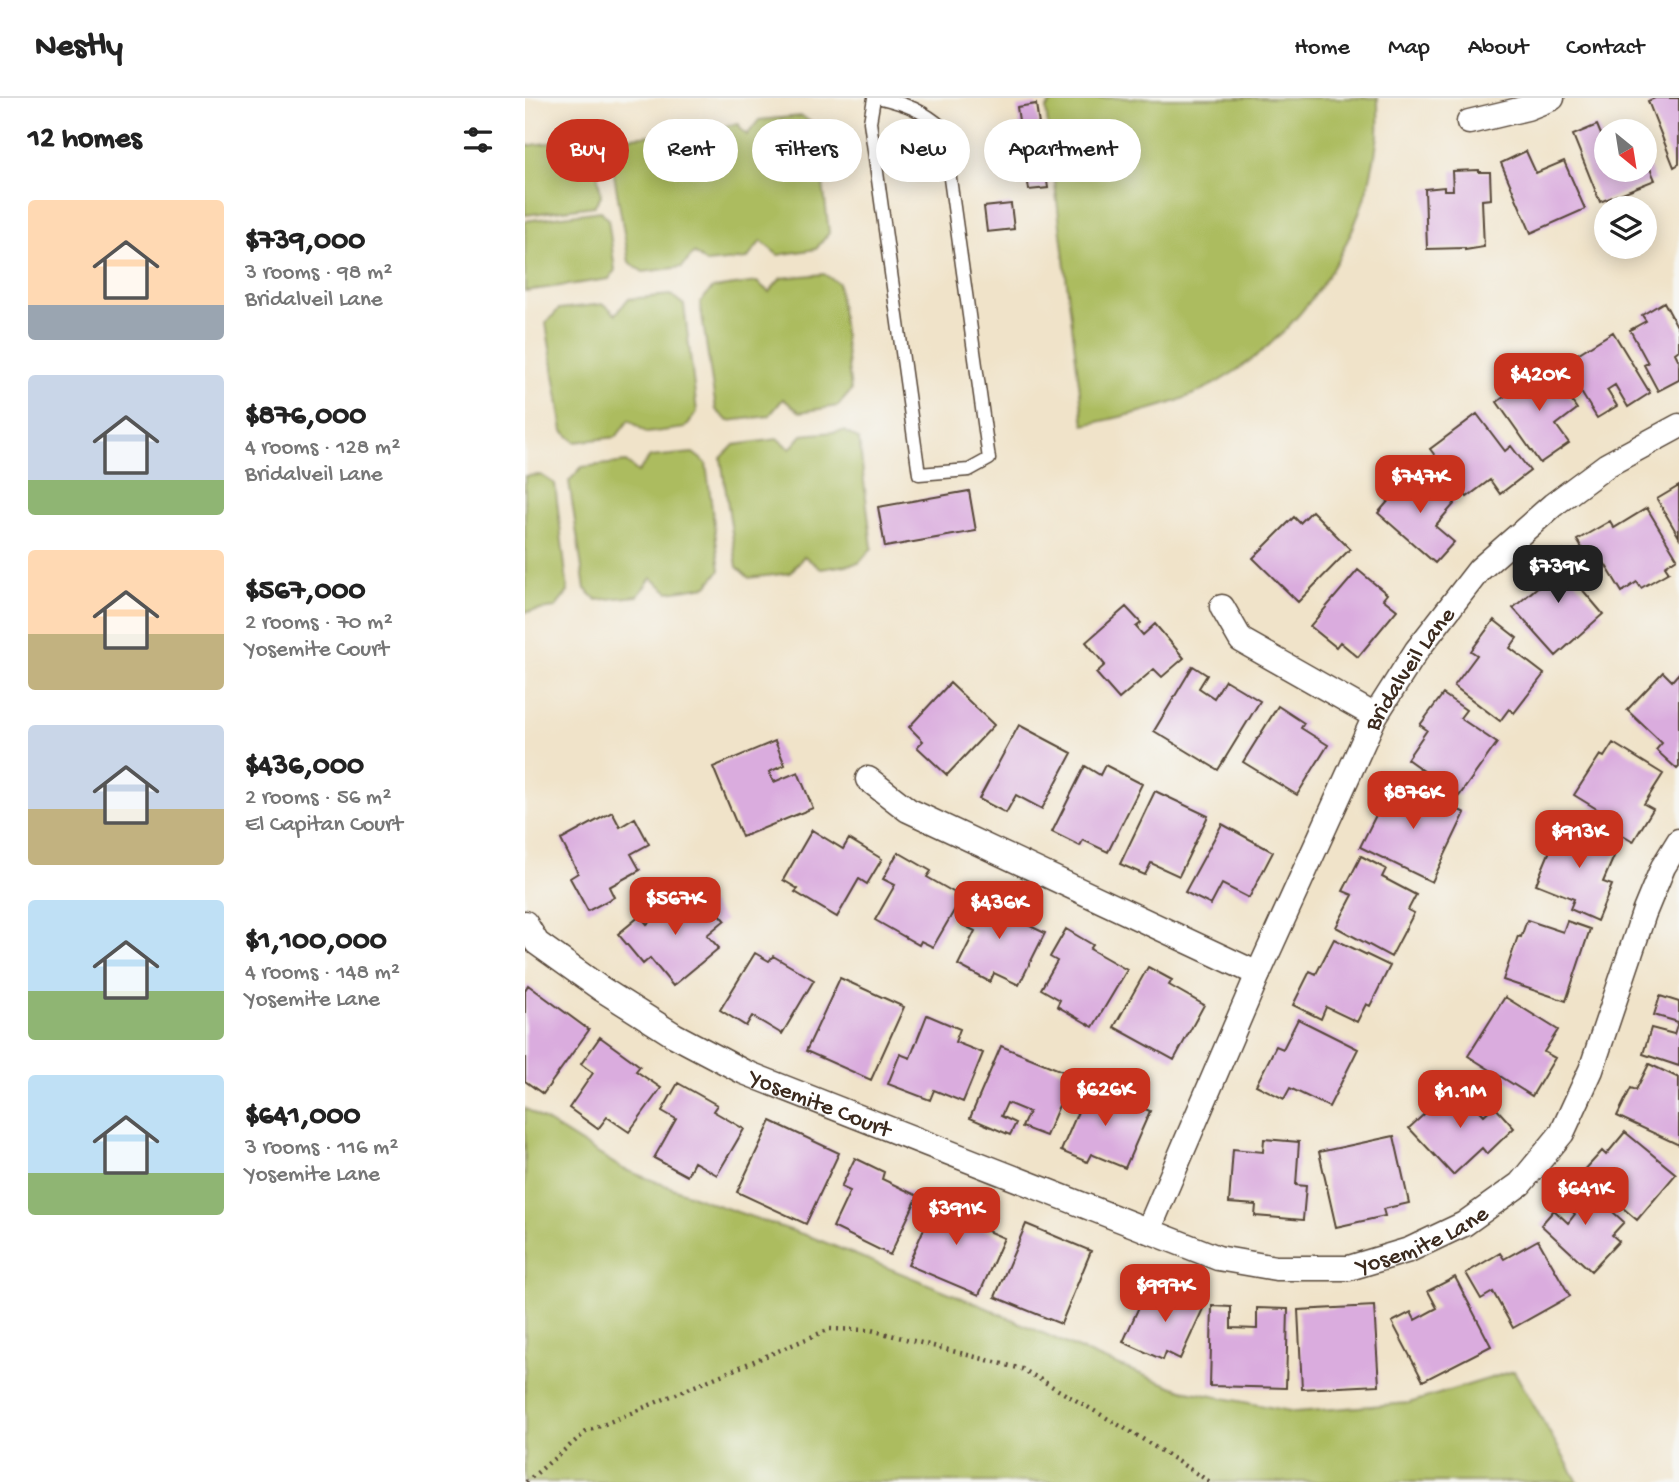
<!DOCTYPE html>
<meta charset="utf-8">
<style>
body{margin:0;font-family:"Gochi Hand",sans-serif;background:#f2f2f2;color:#222;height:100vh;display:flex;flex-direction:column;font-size:26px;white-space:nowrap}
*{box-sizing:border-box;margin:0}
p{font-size:23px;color:#767676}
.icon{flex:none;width:38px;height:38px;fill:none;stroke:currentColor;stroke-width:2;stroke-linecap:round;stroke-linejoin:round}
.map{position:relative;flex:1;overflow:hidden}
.details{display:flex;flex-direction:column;background:#fff;width:525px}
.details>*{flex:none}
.hud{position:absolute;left:21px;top:21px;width:665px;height:63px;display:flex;gap:14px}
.needle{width:46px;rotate:150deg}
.controls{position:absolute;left:1069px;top:21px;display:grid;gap:14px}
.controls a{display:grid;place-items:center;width:63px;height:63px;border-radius:50%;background:#fff;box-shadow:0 4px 18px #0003;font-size:35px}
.price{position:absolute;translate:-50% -60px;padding:0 16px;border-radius:14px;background:#c8321e;color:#fff;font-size:23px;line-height:46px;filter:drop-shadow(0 2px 4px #0008)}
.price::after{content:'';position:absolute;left:50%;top:42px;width:21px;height:16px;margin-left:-10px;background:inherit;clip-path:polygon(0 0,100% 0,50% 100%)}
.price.on{background:#222;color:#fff}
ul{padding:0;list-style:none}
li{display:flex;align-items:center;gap:21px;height:175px;padding:0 28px}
li span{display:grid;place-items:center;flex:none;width:196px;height:140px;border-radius:7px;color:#555}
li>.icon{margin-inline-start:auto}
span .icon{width:84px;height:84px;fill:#fffc;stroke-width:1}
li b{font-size:30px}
h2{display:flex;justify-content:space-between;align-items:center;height:84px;padding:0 28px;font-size:30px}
.chip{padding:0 24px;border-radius:32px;background:#fff;box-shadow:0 4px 18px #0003;font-size:24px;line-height:63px}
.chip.on{background:#c8321e;color:#fff}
header{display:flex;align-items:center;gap:42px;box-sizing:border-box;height:98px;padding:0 35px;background:#fff;border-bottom:2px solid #e0e0e0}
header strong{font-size:33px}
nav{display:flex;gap:38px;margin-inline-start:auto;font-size:24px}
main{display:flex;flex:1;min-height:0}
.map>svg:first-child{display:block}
</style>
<header>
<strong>Nestly</strong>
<nav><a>Home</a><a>Map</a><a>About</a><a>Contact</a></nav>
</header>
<main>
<section class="details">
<h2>12 homes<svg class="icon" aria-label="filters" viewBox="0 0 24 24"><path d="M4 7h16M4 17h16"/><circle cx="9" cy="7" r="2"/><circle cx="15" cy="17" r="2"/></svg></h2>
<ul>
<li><span style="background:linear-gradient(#ffd9b3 75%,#9aa5b1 0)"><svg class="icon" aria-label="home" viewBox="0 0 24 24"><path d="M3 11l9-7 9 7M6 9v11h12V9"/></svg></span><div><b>$739,000</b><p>3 rooms · 98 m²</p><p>Bridalveil Lane</p></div></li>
<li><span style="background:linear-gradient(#c9d6e8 75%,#8fb573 0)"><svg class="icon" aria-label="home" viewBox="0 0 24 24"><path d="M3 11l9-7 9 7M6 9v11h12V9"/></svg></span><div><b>$876,000</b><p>4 rooms · 128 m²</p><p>Bridalveil Lane</p></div></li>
<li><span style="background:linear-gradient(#ffd9b3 60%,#c2b280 0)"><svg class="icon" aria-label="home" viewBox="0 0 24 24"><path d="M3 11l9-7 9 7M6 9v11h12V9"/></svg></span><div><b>$567,000</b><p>2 rooms · 70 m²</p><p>Yosemite Court</p></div></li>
<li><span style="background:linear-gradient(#c9d6e8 60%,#c2b280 0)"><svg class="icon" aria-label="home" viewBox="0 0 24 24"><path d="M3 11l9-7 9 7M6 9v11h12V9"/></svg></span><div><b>$436,000</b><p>2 rooms · 56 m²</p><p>El Capitan Court</p></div></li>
<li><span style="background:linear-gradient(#bfe0f5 65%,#8fb573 0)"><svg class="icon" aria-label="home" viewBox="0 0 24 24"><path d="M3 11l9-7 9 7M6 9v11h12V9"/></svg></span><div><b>$1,100,000</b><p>4 rooms · 148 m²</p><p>Yosemite Lane</p></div></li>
<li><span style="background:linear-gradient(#bfe0f5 70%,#8fb573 0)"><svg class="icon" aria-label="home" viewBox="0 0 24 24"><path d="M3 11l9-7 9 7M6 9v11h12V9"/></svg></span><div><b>$641,000</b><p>3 rooms · 116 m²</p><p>Yosemite Lane</p></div></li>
</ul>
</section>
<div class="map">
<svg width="1154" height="1384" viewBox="0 0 1154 1384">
<rect width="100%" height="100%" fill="#f6f6f2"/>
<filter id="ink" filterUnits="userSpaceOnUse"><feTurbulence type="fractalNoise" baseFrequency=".0143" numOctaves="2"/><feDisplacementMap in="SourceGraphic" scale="14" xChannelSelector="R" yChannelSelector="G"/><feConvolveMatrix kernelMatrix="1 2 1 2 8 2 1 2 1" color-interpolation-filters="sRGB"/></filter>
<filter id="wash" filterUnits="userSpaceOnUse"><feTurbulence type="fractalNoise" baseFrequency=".00686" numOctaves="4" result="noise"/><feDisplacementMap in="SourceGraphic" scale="28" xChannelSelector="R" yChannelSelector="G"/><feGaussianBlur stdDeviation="1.57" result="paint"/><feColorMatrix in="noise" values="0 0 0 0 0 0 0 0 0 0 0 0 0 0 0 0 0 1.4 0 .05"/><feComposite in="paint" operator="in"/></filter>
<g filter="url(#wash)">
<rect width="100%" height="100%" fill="#f0e3c9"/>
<path fill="#acbc5f" stroke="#74733e" stroke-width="2" d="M 530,0 L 853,0 C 853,12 854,25 853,37 C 840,153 762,262 652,303 C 622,314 590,320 559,327 L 521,11 Z
M 277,18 L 291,28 L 304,135 L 291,151 L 253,157 L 236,143 L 222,161 L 181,165 L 169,155 L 157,169 L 118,174 L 104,164 L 85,53 L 98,40 L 146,35 L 147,41 L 153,46 L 160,38 L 159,33 L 214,26 L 215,30 L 222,37 L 234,22 Z
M 61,40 L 68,47 L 76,98 L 69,108 L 0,117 L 0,48 Z
M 76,113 L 83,121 L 90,172 L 84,181 L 0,193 L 0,123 Z
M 299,176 L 313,185 L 326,293 L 313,308 L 275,314 L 258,301 L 244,318 L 203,323 L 191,312 L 175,204 L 188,190 L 232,184 L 244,194 L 256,180 Z
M 146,197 L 159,207 L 172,314 L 160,330 L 122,335 L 104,322 L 91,339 L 50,344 L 38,333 L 21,225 L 34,211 L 79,206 L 91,216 L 103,201 Z
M 320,333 L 334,342 L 347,450 L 334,465 L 296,471 L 279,458 L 265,475 L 224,480 L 212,469 L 196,360 L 209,347 L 253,341 L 265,351 L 277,337 Z
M 168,355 L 181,365 L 195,472 L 182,488 L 144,494 L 126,480 L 113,498 L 72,502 L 60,491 L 44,383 L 57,369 L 101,364 L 113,374 L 125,359 Z
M 16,377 L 30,386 L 43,494 L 30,510 L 0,514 L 0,378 Z
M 0,1010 L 98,1071 L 189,1106 L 289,1140 L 462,1210 L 569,1258 L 657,1292 L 770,1314 L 884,1305 L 989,1273 L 1053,1384 L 0,1384 Z"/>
<g id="blocks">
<path fill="#daacde" d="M 1130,0 L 1154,0 L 1154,66 L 1149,69 L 1123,3 Z
M 511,6 L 523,90 L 504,92 L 492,9 Z
M 1072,27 L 1082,51 L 1082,72 L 1120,72 L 1120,59 L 1130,82 L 1075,104 L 1048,37 Z
M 1001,53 L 1011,75 L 1039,63 L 1060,111 L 1006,135 L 976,65 Z
M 954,72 L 954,74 L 965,74 L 966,101 L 957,102 L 959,149 L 940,152 L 940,150 L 902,151 L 900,91 L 919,89 L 919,92 L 928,92 L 927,73 Z
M 486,106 L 489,131 L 462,134 L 459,109 Z
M 1139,204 L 1154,232 L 1154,252 L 1150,255 L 1154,263 L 1154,282 L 1133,293 L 1119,267 L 1123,265 L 1105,232 L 1121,223 L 1117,217 Z
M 1088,234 L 1125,295 L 1103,309 L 1090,287 L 1082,292 L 1092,308 L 1072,320 L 1038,265 Z
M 1022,268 L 1052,311 L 1031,327 L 1044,345 L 1015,365 L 972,304 Z
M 952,316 L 980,353 L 986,348 L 1005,373 L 975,396 L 965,382 L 942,399 L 905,351 Z
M 891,371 L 930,405 L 910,428 L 929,444 L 910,465 L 853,415 Z
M 1154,388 L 1154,439 L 1132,401 Z
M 444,393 L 451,433 L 360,449 L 353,409 Z
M 1122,410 L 1152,460 L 1140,468 L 1144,474 L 1116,490 L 1112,484 L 1097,494 L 1077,461 L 1067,466 L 1052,442 L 1085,423 L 1089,430 Z
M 787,413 L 825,451 L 773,504 L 728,460 L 769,419 L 775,425 Z
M 1038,453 L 1058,476 L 1050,483 L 1078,516 L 1031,558 L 988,510 L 1016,486 L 1010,478 Z
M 833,472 L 862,496 L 858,501 L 872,512 L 833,559 L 815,544 L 811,549 L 785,528 Z
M 601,509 L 616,525 L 611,529 L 618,537 L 630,526 L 659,560 L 637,579 L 629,571 L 594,601 L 571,575 L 580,567 L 561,544 Z
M 969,522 L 992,540 L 985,550 L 1019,576 L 989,615 L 984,611 L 975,623 L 929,588 L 952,557 L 946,553 Z
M 668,568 L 682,577 L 674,590 L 689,600 L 700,582 L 735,603 L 693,672 L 629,633 Z
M 1138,574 L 1147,583 L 1154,575 L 1154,669 L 1152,671 L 1131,652 L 1137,645 L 1102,612 Z
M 425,585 L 469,627 L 422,677 L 392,649 L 398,643 L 384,629 Z
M 918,596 L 941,612 L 935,620 L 972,645 L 934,698 L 882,661 L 902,632 L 895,627 Z
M 753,608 L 779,625 L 776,630 L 803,647 L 772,697 L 718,664 Z
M 494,627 L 547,655 L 517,711 L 491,697 L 481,715 L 454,701 Z
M 250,643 L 260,667 L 244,674 L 249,684 L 273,674 L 288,710 L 217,739 L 188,669 Z
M 1088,645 L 1138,676 L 1119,706 L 1128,711 L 1108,744 L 1083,729 L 1088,721 L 1049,697 L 1075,657 L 1079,659 Z
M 580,667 L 617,686 L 583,754 L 558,742 L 555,748 L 527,734 L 560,668 L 575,677 Z
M 869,680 L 940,715 L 907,784 L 835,749 L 856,707 L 872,715 L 877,706 L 861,698 Z
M 630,693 L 683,718 L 654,778 L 626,765 L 620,777 L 595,766 Z
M 87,714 L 95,729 L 110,720 L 124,746 L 106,756 L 115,772 L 84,789 L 89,799 L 63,813 L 45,780 L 53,775 L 36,742 Z
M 697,726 L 748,754 L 724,800 L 697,786 L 686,807 L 660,794 Z
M 1036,726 L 1093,749 L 1078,784 L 1087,787 L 1072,823 L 1045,811 L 1049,801 L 1011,786 Z
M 287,732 L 318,751 L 324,741 L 357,761 L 342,786 L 334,781 L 312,819 L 270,794 L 273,791 L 258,782 Z
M 373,754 L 406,773 L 402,779 L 437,799 L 408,849 L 396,843 L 394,847 L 350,822 L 370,787 L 358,781 Z
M 836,758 L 861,771 L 857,779 L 891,797 L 883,812 L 889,815 L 866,859 L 811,829 L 828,797 L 818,793 Z
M 455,793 L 494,813 L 490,821 L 520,835 L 494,887 L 469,875 L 465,884 L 433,867 L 450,833 L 438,827 Z
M 161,794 L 172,808 L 181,800 L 200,822 L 182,837 L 194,850 L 148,888 L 125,860 L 118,866 L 93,836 L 115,818 L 122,826 Z
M 1002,822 L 1038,834 L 1042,823 L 1065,831 L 1041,903 L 978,882 L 993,838 L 996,839 Z
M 541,831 L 568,847 L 565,851 L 602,872 L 568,929 L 532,908 L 535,902 L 516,891 L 532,863 L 525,859 Z
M 809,841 L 865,868 L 845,908 L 841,906 L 832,924 L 801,909 L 796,921 L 768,907 L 785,873 L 791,876 Z
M 230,855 L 244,863 L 248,858 L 289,882 L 257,936 L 227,918 L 221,928 L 195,912 Z
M 623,869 L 647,882 L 644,887 L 679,907 L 649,962 L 589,929 Z
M 315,880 L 379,909 L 346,982 L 281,953 Z
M 3,887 L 64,932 L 18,996 L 0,983 L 0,892 Z
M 1135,898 L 1154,904 L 1154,968 L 1118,956 L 1126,930 L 1149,936 L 1153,924 L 1129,917 Z
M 980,899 L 1033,932 L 1019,954 L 1030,960 L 1007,998 L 943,958 Z
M 402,917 L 435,931 L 430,944 L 458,955 L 438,1004 L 409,992 L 405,1002 L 363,986 L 375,956 L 385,960 Z
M 773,921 L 833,951 L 804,1009 L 765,990 L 759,1001 L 731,987 L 751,948 L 758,951 Z
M 75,939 L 115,968 L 111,973 L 136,990 L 104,1034 L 82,1019 L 73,1031 L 44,1010 L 68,975 L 56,966 Z
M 476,948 L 547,977 L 521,1038 L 497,1029 L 504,1014 L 482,1005 L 476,1018 L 491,1025 L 485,1037 L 445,1020 Z
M 1124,966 L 1154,980 L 1154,1047 L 1092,1018 L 1106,990 L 1111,992 Z
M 153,985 L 192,1007 L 188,1013 L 219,1031 L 192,1077 L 169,1064 L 162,1078 L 129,1060 L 151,1021 L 137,1013 Z
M 931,987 L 959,1017 L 969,1008 L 989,1030 L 962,1056 L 957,1050 L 928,1077 L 884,1030 Z
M 564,988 L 625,1013 L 600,1070 L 566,1056 L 562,1064 L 536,1053 Z
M 246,1023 L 314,1055 L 281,1126 L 212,1094 Z
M 1100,1034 L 1151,1076 L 1112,1122 L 1057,1075 L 1077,1053 L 1081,1057 Z
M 869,1038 L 884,1105 L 858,1111 L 860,1118 L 811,1129 L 794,1054 Z
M 739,1041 L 774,1044 L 771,1087 L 781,1088 L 778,1122 L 730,1118 L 731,1107 L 704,1105 L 708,1051 L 738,1054 Z
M 330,1060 L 359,1074 L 357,1081 L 393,1098 L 365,1157 L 308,1129 L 325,1093 L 316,1089 Z
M 1054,1083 L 1099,1124 L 1087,1137 L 1094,1143 L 1066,1173 L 1016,1127 L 1029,1112 L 1043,1125 L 1050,1116 L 1035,1102 Z
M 414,1096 L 444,1109 L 439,1123 L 479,1140 L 454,1197 L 383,1167 Z
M 501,1126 L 566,1153 L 536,1226 L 470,1199 Z
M 1013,1142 L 1045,1198 L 988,1230 L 968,1194 L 956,1201 L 941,1175 L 975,1155 L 979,1161 Z
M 930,1179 L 966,1248 L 898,1283 L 867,1224 L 886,1214 L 890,1222 L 912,1210 L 903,1193 Z
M 622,1191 L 650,1204 L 656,1191 L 682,1202 L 655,1261 L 641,1254 L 638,1262 L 598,1244 Z
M 687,1208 L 706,1209 L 706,1230 L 732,1231 L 732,1210 L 763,1211 L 761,1290 L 685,1288 Z
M 849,1208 L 854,1287 L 777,1291 L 773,1212 Z"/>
</g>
</g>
<g filter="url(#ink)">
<use href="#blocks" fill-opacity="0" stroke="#564638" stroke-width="2"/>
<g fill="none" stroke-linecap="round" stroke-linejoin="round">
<g stroke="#564638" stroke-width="15">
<path id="lane" d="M 349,0 L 345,24 L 394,376 L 444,372 L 464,361 L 418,30 C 399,13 381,6 356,0"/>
</g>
<g stroke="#564638" stroke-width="27">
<g id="street">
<path d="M 944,24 L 1002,10 L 1027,0"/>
<path d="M 697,509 L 716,542 L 850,618"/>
<path d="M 343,681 L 383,712 L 733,876"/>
<path id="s1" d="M 0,825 L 12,845 L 75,890 L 149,937 L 219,974 L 693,1160 L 751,1170 L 824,1170 L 884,1152 L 939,1126 L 995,1086 L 1037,1035 L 1066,972 L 1119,815 L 1138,769 L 1154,743"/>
<path id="s2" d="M 623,1133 L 733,876 L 850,618 L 892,552 L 954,472 L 1028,407 L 1082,367 L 1154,328"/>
</g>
</g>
<path stroke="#564638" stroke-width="4.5" stroke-dasharray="2 5" stroke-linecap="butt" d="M 1,1384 L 61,1334 L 305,1231 L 346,1232 L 497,1271 L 611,1337 L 685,1384"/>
<use href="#lane" stroke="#fff" stroke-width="12"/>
<use href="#street" stroke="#fff" stroke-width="24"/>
</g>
</g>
<g text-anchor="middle" stroke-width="6" stroke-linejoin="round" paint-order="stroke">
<g font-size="24" fill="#3b2a1e" stroke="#f6f6f2">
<text dy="8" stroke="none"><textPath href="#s2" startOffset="621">Bridalveil Lane</textPath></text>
<text dy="8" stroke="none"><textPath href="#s1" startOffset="350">Yosemite Court</textPath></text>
<text dy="8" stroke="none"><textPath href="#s1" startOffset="987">Yosemite Lane</textPath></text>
</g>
</g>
</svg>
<div class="controls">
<a><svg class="needle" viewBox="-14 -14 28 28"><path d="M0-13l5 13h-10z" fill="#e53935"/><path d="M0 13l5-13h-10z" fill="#767676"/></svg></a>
<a><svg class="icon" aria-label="layers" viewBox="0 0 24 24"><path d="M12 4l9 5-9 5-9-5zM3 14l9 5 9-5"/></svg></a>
</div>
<b class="price" style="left:1014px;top:315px">$420K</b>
<b class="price" style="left:895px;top:417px">$747K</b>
<b class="price on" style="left:1033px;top:507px">$739K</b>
<b class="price" style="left:888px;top:733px">$876K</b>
<b class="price" style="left:1054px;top:772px">$913K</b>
<b class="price" style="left:150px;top:839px">$567K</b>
<b class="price" style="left:474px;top:843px">$436K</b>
<b class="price" style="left:580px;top:1030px">$626K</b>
<b class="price" style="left:935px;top:1032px">$1.1M</b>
<b class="price" style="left:1060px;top:1129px">$641K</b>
<b class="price" style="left:431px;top:1149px">$391K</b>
<b class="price" style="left:640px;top:1226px">$997K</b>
<div class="hud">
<a class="chip on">Buy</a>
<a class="chip">Rent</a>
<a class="chip">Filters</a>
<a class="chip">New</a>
<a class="chip">Apartment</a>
</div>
</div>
</main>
